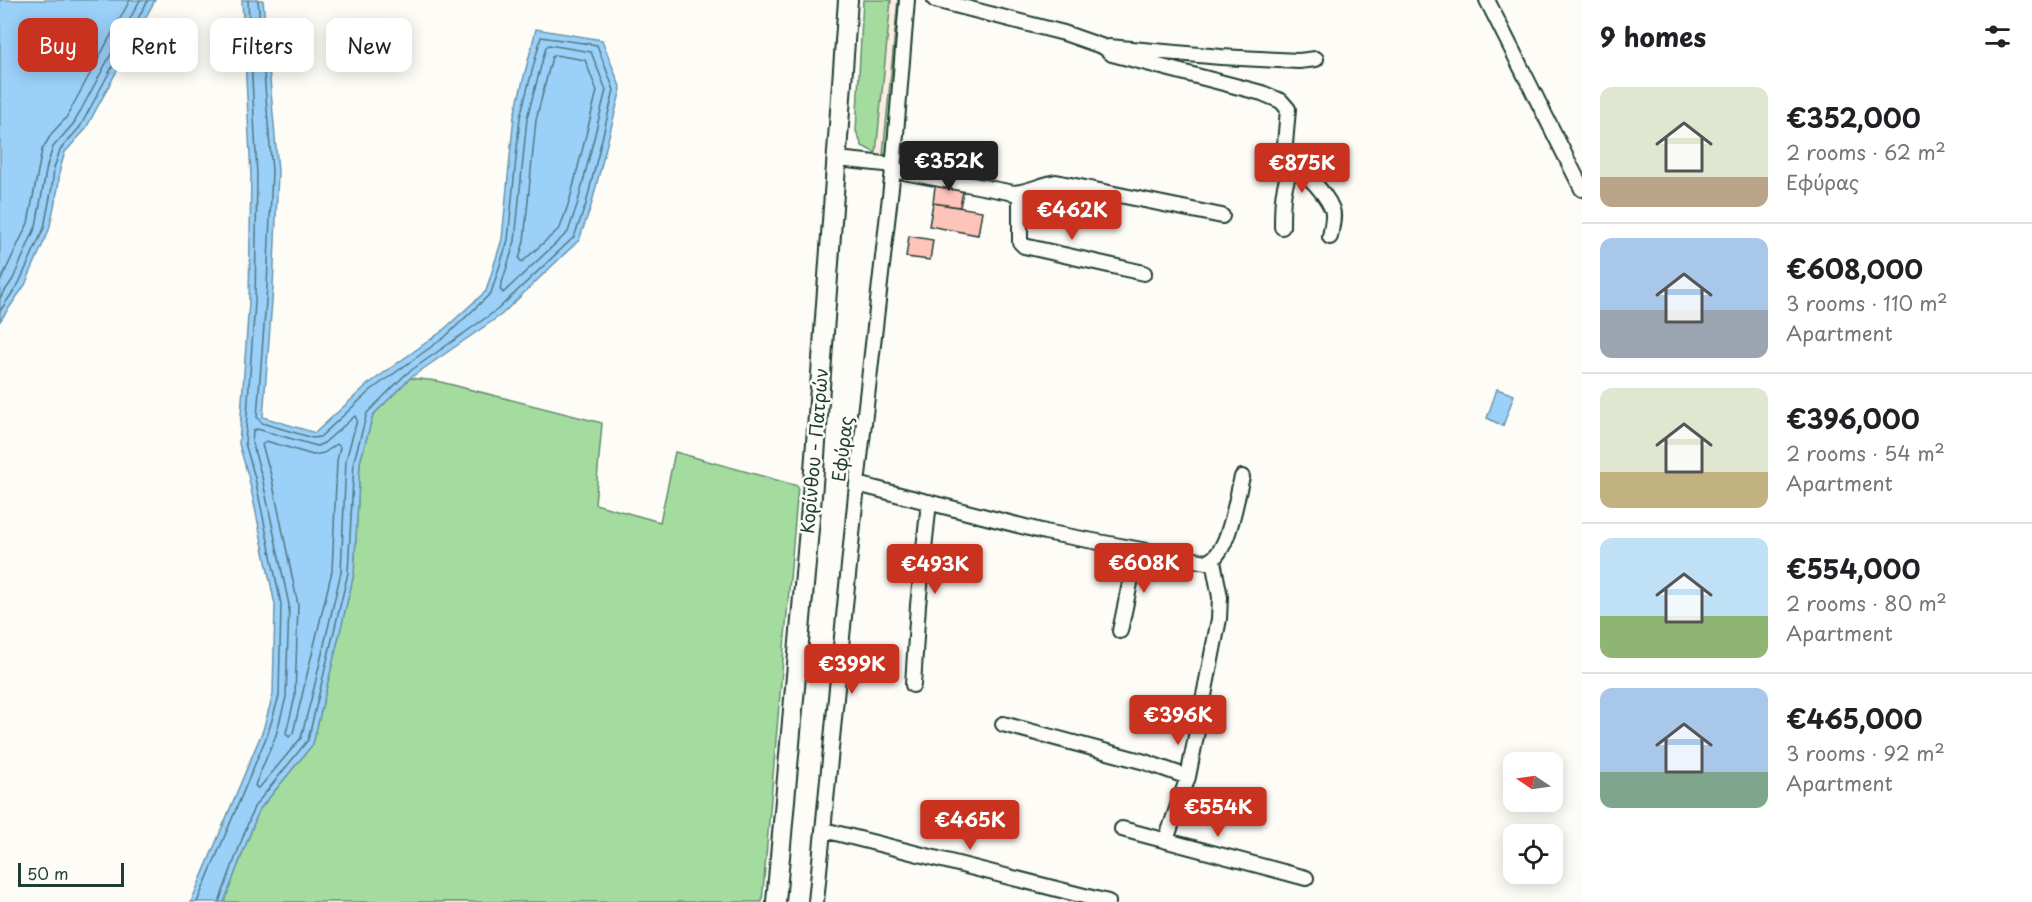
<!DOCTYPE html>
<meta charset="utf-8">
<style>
body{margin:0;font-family:"Playpen Sans",sans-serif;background:#f2f2f2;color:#202124;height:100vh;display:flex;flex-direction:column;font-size:22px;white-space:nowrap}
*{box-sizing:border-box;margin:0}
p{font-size:20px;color:#757577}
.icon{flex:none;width:33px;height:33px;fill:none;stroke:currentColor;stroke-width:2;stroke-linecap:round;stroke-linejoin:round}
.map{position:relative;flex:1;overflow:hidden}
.drawer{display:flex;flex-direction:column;background:#fff;width:450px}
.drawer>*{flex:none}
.banner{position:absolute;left:18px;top:18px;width:570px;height:54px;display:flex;gap:12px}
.needle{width:39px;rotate:283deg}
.tools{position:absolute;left:1503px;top:752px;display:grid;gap:12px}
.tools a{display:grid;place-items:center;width:60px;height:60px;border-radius:12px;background:#fff;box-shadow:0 3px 15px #0003;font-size:30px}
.scale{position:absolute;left:18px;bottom:15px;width:106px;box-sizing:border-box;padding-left:6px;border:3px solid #1f3d34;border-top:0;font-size:16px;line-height:21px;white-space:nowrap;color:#1f3d34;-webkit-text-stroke:4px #fdfcf7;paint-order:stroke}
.price{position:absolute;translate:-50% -51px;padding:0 14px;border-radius:6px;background:#c8321e;color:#fff;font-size:20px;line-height:39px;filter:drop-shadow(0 2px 3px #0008)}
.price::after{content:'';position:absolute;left:50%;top:36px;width:18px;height:14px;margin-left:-9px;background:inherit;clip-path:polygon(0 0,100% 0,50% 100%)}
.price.active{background:#222;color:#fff}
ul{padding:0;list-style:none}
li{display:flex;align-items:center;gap:18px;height:150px;padding:0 18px}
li+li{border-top:2px solid #e0e0e0}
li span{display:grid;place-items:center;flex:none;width:168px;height:120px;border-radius:12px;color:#555}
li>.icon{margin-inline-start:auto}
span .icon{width:72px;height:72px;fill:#fffc;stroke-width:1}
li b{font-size:26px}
h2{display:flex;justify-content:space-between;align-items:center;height:72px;padding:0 18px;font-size:26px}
.pill{padding:0 21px;border-radius:12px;background:#fff;box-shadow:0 3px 15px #0003;font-size:21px;line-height:54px}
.pill.active{background:#c8321e;color:#fff}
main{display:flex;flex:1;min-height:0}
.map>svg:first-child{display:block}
</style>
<main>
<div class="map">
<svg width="1582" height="902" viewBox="0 0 1582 902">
<rect width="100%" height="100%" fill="#fdfcf7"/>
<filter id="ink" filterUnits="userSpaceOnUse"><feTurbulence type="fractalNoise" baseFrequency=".0167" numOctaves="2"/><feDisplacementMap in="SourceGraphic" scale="12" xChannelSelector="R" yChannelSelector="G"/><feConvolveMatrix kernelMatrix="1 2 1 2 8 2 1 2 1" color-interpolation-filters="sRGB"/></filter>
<g filter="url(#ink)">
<path fill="#fdebe4" d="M 891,0 L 898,0 L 883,155 L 876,153 Z"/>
<path fill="#a4dca0" stroke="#628c6a" stroke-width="1.5" d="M 863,0 L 891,0 L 876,153 L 862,146 L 856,131 Z
M 898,0 L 903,0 L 889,151 L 883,155 Z
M 410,378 L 437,381 L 602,423 L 595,504 L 660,522 L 675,452 L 798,486 L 762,902 L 224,902 L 259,810 L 313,744 L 354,574 L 360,462 L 373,415 Z"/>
<path fill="#9bd0f9" stroke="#6995aa" stroke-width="1.5" d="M 0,0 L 155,0 L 85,130 L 65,152 L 60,169 L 58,188 L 49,230 L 25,285 L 0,321 Z
M 242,0 L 263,0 L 278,171 L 273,288 L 263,417 L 315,433 L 367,385 L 441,332 L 486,291 L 502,239 L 514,116 L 536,29 L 602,40 L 621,89 L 591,206 L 579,240 L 501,315 L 410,378 L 373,415 L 360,462 L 354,574 L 313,744 L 259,810 L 224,902 L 191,902 L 263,730 L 273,695 L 275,605 L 249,479 L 239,444 L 249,302 L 251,175 Z
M 1497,389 L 1514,395 L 1503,426 L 1487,418 Z"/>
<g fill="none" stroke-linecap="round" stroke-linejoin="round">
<path stroke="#517883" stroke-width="1.5" d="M 549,45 L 591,52 L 606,90 L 578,202 L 568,232 L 503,293 L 500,289 L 515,241 L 527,118 L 546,47 Z
M 555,55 L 585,60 L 597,91 L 570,199 L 560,228 L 522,262 L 519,259 L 524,241 L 536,120 L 552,57 Z
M 0,282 L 28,223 L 42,150 L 52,133 L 66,118 L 130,0
M 0,298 L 13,279 L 36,226 L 47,166 L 53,147 L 74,123 L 140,0
M 0,311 L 19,283 L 44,228 L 52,187 L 54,168 L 60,150 L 80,127 L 148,0
M 355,416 L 357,420 L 346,460 L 341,572 L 314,688 L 301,738 L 260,787 L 257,788 L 255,785 L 276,735 L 286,697 L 289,605 L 262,477 L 252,443 L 253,431 L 257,429 L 317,446 L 324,443 Z
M 266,441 L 313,455 L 324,453 L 337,444 L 340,447 L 337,461 L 332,571 L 293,733 L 289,737 L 286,733 L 295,697 L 298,605 L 271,475 L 262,445 Z
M 197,902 L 268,733 L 279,696 L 281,604 L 255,478 L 245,443 L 255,302 L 257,175 L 248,0
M 219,902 L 254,807 L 308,740 L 348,573 L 354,461 L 367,413 L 406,374 L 497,310 L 574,237 L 586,204 L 614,90 L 597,45 L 541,37 L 520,117 L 508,240 L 491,293 L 445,337 L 371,390 L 320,437 L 313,438 L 262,423 L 257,417 L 267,287 L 272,171 L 258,0"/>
</g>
<path fill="#fec3b9" stroke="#1f3d34" stroke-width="1.5" d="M 936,178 L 965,182 L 960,207 L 933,203 Z
M 933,203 L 982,211 L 978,235 L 929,226 Z
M 909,236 L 933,240 L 930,260 L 906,257 Z"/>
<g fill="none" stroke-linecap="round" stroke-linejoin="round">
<g stroke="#1f3d34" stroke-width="18">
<path id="minor" d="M 935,0 L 1064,33 L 1104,47 L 1112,54 L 1262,93 L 1281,101 L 1288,109 L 1284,156
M 1487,0 L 1582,189
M 1109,47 L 1221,57 L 1299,61 L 1316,59
M 1277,152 C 1296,163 1324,189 1332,209 C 1335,217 1331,229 1330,237
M 838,159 L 894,165
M 893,170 L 1014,193 C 1028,192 1041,185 1056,182 L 1222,216
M 1020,193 L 1020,242 L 1024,246 L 1144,273
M 1282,227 C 1282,203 1282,185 1294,163
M 857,484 L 1045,532 L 1206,562 C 1229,557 1236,498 1242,477
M 1120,631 L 1137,550
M 913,685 L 918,605 L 929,502
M 1003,724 L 1145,762 L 1188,777 L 1219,619 L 1220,597 L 1213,561
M 1122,829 L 1306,878
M 824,830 L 1108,902
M 1166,840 L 1188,777
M 816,902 L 857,484 L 893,170 L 907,0"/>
</g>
<g stroke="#1f3d34" stroke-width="22">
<path id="major" d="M 776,902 L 813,484 L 848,0"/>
</g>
<use href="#minor" stroke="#fdfcf7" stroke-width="14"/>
<use href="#major" stroke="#fdfcf7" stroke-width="18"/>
</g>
</g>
<g text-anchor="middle" stroke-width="5" stroke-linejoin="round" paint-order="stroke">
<g font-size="18" fill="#1f3d34" stroke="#fdfcf7">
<text transform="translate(843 449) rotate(-83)" y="6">Εφύρας</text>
<text transform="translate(815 451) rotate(-85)" y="6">Κορίνθου - Πατρών</text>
</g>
</g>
</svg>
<div class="tools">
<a><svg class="needle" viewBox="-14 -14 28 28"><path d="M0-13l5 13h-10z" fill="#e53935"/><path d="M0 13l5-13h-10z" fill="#757577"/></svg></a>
<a><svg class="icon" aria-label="locate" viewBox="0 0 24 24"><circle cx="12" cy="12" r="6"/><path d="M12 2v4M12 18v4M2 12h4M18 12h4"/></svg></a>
</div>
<div class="scale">50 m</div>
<b class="price active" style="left:949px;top:192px">€352K</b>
<b class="price" style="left:1302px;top:194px">€875K</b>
<b class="price" style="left:1072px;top:241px">€462K</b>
<b class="price" style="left:1144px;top:594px">€608K</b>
<b class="price" style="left:935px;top:595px">€493K</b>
<b class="price" style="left:852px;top:695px">€399K</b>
<b class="price" style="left:1178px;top:746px">€396K</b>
<b class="price" style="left:1218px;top:838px">€554K</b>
<b class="price" style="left:970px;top:851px">€465K</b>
<div class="banner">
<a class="pill active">Buy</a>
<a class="pill">Rent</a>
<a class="pill">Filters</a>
<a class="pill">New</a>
</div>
</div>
<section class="drawer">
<h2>9 homes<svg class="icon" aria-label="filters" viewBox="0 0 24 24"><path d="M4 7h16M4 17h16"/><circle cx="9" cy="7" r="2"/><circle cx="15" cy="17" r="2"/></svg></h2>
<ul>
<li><span style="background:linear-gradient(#dfe7d0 75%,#b9a48a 0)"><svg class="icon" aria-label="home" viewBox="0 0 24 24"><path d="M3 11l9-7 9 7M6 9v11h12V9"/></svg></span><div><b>€352,000</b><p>2 rooms · 62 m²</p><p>Εφύρας</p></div></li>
<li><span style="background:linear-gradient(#a9c7e8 60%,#9aa5b1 0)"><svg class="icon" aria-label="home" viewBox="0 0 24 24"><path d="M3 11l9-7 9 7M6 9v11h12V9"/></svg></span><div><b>€608,000</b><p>3 rooms · 110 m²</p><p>Apartment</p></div></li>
<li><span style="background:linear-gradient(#dfe7d0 70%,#c2b280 0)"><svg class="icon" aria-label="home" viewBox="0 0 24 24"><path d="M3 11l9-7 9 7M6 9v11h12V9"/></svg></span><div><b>€396,000</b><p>2 rooms · 54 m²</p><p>Apartment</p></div></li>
<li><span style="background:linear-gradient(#bfe0f5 65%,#8fb573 0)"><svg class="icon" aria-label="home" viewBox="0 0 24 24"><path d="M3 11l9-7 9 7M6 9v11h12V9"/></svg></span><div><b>€554,000</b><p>2 rooms · 80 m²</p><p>Apartment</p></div></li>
<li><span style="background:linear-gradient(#a9c7e8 70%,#7fa58c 0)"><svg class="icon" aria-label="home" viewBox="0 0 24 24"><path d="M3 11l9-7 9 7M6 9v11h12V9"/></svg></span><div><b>€465,000</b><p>3 rooms · 92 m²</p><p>Apartment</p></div></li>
</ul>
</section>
</main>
